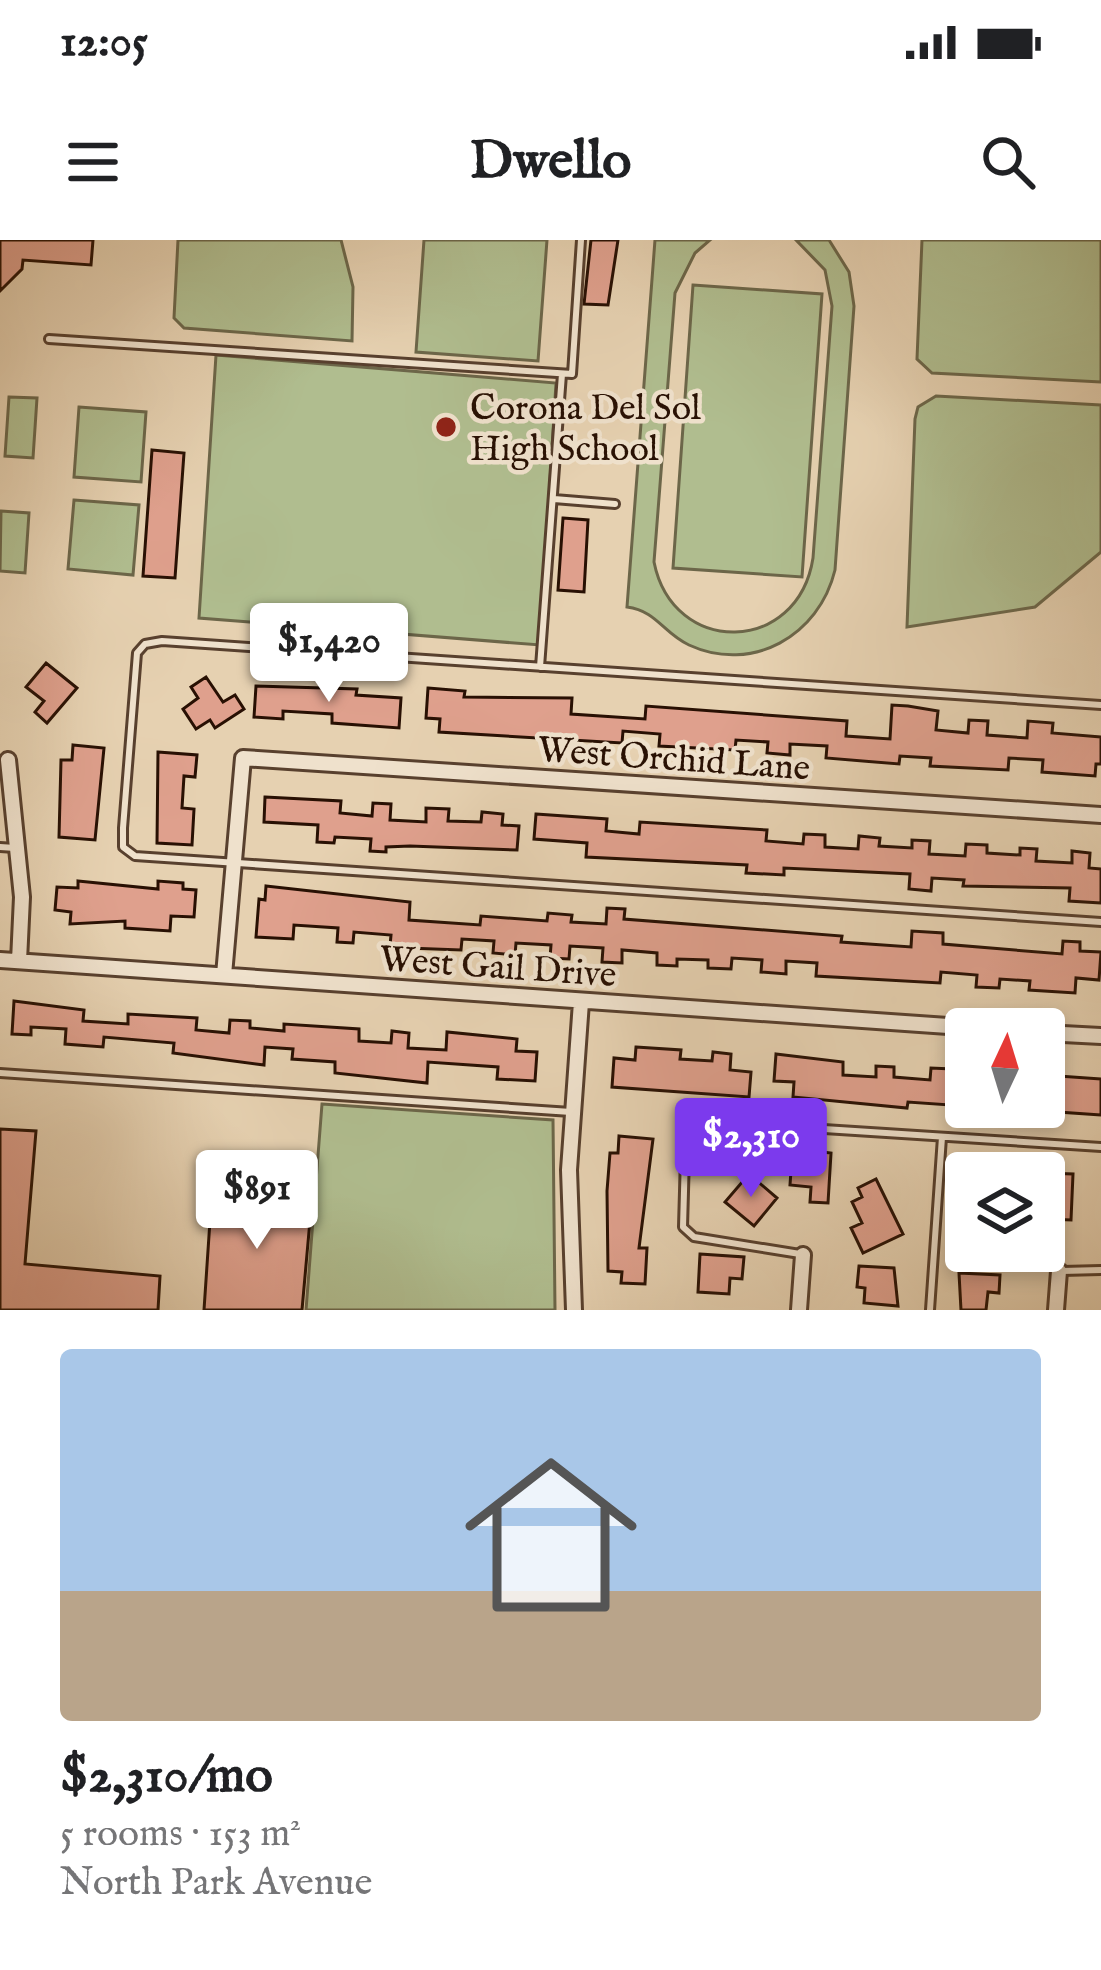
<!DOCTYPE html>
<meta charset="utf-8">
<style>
body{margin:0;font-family:"IM FELL English",serif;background:#f2f2f2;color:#202124;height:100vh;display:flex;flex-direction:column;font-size:45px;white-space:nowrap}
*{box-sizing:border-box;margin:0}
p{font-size:39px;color:#757577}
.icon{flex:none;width:66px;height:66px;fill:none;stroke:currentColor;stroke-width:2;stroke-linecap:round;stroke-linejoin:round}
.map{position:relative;height:1070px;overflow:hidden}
.drawer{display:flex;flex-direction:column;background:#fff;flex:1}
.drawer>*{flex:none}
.needle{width:78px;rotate:4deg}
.fabs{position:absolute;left:945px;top:768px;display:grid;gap:24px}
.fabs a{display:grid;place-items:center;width:120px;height:120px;border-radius:12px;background:#fff;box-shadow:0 6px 18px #0003;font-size:60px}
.price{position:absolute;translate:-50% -102px;padding:0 27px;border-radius:12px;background:#fff;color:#222;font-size:39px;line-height:78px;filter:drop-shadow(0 3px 6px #0008)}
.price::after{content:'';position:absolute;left:50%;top:72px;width:36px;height:27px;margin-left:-18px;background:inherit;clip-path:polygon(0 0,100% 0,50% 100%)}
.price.active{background:#7c3aed;color:#fff}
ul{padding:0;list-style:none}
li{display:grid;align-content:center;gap:24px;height:636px;padding:0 60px}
li span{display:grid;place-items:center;height:372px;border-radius:12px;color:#555}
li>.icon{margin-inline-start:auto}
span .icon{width:216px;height:216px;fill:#fffc;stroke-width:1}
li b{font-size:51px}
.status{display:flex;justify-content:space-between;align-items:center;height:84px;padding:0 60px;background:#fff;direction:ltr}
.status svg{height:33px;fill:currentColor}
header{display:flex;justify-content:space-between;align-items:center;height:156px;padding:0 60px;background:#fff;font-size:54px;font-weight:700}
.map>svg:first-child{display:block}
</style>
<div class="status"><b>12:05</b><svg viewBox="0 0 49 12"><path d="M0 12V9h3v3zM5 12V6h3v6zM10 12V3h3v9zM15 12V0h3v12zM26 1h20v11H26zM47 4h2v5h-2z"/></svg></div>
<header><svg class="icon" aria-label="menu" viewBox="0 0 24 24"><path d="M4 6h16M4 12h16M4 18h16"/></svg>Dwello<svg class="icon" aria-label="search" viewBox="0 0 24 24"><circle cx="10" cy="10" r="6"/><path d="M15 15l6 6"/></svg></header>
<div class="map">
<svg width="1101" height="1070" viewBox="0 0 1101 1070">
<rect width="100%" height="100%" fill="#e6d1b1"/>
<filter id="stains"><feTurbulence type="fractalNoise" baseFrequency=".00167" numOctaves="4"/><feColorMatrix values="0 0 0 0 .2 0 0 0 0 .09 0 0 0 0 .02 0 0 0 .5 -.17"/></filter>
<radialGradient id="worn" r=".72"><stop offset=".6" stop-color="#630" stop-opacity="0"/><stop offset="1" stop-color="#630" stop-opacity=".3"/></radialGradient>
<path fill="#b0bd8f" stroke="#6c6649" stroke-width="3" d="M 178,0 L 341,0 L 353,47 L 352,101 L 184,88 L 174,78 Z
M 424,0 L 547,0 L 538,121 L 416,112 Z
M 655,0 L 710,0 L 695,13 L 675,53 L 654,322 C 673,417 798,415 813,318 L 832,66 L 825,30 L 796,0 L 829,0 L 849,32 L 854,66 L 835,330 C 819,396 752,434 689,405 C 663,393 657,371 627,367 Z
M 922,0 L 1101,0 L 1101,142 L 932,133 L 917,119 Z
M 693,45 L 822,54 L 802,337 L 673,328 Z
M 216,115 L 556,143 L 540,405 L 199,378 Z
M 936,156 L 1101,165 L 1101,312 L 1035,367 L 907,387 L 915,179 L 918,167 Z
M 9,157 L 37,158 L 33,218 L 5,216 Z
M 79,167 L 146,172 L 141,242 L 74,237 Z
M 74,260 L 139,265 L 133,335 L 68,329 Z
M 1,271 L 29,273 L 25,333 L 0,331 Z
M 322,864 L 553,880 L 555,1070 L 306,1070 Z"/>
<path fill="#dfa08d" stroke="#281003" stroke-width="3" d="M 0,0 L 93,0 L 91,25 L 23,20 L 22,29 L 0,51 Z
M 591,0 L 618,0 L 608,65 L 584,64 Z
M 152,210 L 184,213 L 175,338 L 143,336 Z
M 563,278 L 588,280 L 584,352 L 558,350 Z
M 46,423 L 77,448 L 47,483 L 35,472 L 44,461 L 26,447 Z
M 206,437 L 223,462 L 235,455 L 244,469 L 215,488 L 210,480 L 196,489 L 183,469 L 198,458 L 191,447 Z
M 256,446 L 357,449 L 356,455 L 401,458 L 399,488 L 332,483 L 332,474 L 283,471 L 283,479 L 254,477 Z
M 428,448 L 465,451 L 464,457 L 572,458 L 571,474 L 645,479 L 646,466 L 847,481 L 846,496 L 890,499 L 892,465 L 908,466 L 938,471 L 936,490 L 968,493 L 969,480 L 988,481 L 987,495 L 1027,498 L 1028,481 L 1053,483 L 1052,493 L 1101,497 L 1101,524 L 1096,524 L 1095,536 L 1042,532 L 1043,520 L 1009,518 L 1008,530 L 930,526 L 931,518 L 900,516 L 899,524 L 826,518 L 827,506 L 790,504 L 790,515 L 767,513 L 768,502 L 736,500 L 735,510 L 659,506 L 660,494 L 623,491 L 622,503 L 439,492 L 440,479 L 426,478 Z
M 73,505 L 104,508 L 95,600 L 59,597 L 61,520 L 72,520 Z
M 158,512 L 197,515 L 195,537 L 184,536 L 182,568 L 194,569 L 192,605 L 157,603 Z
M 265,557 L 341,561 L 340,573 L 372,576 L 373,563 L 391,564 L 390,580 L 426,582 L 426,568 L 449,569 L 448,581 L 481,582 L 482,572 L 503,574 L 502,585 L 519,586 L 517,610 L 410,606 L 386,607 L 386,612 L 370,611 L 371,599 L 335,597 L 334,603 L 317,602 L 318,585 L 264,582 Z
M 536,574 L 607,579 L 606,591 L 639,594 L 640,582 L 767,590 L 766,601 L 803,604 L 804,594 L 825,595 L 825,607 L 858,609 L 859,596 L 880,598 L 879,606 L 912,608 L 912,600 L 930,601 L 929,614 L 965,616 L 966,604 L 987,605 L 987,613 L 1020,615 L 1020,608 L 1037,609 L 1036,621 L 1072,623 L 1072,611 L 1090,613 L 1089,628 L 1101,629 L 1101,663 L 1069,661 L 1070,648 L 963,646 L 964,640 L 932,638 L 931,651 L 909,649 L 910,634 L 784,628 L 784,635 L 746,633 L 747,625 L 586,617 L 587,603 L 534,599 Z
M 78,641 L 158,649 L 158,641 L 183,643 L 183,649 L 196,650 L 194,677 L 171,676 L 170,691 L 125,688 L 125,681 L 70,684 L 71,672 L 55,670 L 57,647 L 78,648 Z
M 266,646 L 410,662 L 409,680 L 480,685 L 481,676 L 547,681 L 548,673 L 572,675 L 571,682 L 606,684 L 607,668 L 625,669 L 624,679 L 842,696 L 841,702 L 911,707 L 912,691 L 943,693 L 943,704 L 1062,714 L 1063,701 L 1080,702 L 1080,711 L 1101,712 L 1099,740 L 1076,738 L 1075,753 L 1029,750 L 1030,741 L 1000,739 L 999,748 L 976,747 L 977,735 L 941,732 L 940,743 L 816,736 L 817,723 L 786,721 L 786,734 L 761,732 L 762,720 L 732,718 L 731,729 L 708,728 L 708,720 L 677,719 L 677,726 L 657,725 L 657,713 L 622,710 L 622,723 L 602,722 L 603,708 L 570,706 L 569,719 L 550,718 L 551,705 L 516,703 L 515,715 L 493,713 L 494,701 L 462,699 L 461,710 L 407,708 L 390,706 L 391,695 L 354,692 L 353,703 L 337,702 L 338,688 L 294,685 L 293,699 L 256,697 L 259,659 L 265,660 Z
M 14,761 L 84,770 L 83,781 L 128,784 L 128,774 L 197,778 L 196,790 L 229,793 L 230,780 L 250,781 L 250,788 L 284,791 L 284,784 L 359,789 L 359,801 L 391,803 L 392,791 L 409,793 L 408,808 L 446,810 L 447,792 L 517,799 L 516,811 L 537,812 L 535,841 L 497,839 L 498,827 L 428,822 L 427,843 L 335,833 L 335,822 L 292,819 L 293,809 L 265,807 L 264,825 L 173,813 L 174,803 L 104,797 L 103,807 L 65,804 L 66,789 L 31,787 L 31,795 L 12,794 Z
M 636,807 L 681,810 L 680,819 L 712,821 L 713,812 L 731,814 L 730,830 L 751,832 L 749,857 L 612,847 L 614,818 L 635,820 Z
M 776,814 L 843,822 L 843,835 L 876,837 L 876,826 L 894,827 L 894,837 L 930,840 L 931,828 L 952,829 L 951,839 L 966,840 L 964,866 L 908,862 L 907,868 L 793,857 L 794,842 L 774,841 Z
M 1044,835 L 1101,839 L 1101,875 L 1044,871 Z
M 0,889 L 36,891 L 25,1024 L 160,1036 L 158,1070 L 0,1070 Z
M 619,896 L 653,899 L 639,1008 L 647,1008 L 645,1044 L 621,1043 L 622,1032 L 608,1031 L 607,951 L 610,913 L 618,913 Z
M 814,911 L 831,913 L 828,963 L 810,962 L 811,947 L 790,945 L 792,917 L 813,918 Z
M 1044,933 L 1073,934 L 1071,980 L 1048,979 Z
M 749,934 L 777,958 L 754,986 L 725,962 Z
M 876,939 L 903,994 L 863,1013 L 851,988 L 862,983 L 852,962 L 862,957 L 858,948 Z
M 212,951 L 312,958 L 302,1070 L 204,1070 Z
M 700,1014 L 744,1017 L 742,1039 L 730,1038 L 729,1054 L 698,1052 Z
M 859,1026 L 894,1028 L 898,1066 L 864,1063 L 865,1048 L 857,1047 Z
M 959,1033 L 1000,1035 L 999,1053 L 988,1052 L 986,1070 L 961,1070 Z"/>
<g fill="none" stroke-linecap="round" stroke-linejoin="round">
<g stroke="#58402e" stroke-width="12">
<path id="service" d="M 49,99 L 572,134 L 581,0
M 554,259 L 615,264
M 540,427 L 562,134
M 1101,465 L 162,401 L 145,404 L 137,413 L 123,588 L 123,607 L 135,616 L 1101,682
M 0,607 L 15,608
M 0,833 L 571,872
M 800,1014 L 694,997 L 683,987 L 686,880 L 1101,907
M 1062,1031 L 1101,1030
M 930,1070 L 942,897"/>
</g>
<g stroke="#58402e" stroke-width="20">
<path id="minor" d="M 8,520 L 22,657 L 19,721
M 0,720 L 991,789
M 224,735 L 243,518 L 1101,575
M 1044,793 L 1101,796
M 574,1070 L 569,930 L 581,762
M 799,1070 L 803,1015
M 1056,1070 L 1059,1031"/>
</g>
<use href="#service" stroke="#efe1cc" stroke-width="6"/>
<use href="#minor" stroke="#efe1cc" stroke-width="14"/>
</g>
<circle fill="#8f2418" stroke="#efe1cc" stroke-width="4.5" cx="446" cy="187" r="12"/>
<g text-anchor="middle" stroke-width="9" stroke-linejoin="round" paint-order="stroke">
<g font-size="36" fill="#281003" stroke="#efe1cc" text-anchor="start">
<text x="470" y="179">Corona Del Sol<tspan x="470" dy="41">High School</tspan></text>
</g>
<g font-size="36" fill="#281003" stroke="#efe1cc">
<text transform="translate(674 517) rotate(4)" y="13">West Orchid Lane</text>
<text transform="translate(498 725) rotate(4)" y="13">West Gail Drive</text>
</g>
</g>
<rect width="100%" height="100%" filter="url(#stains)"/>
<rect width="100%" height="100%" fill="url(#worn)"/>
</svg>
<div class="fabs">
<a><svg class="needle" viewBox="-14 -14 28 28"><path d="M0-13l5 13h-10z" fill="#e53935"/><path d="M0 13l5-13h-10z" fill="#757577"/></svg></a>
<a><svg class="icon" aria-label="layers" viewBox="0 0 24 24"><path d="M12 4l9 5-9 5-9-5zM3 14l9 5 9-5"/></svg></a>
</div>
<b class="price" style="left:329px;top:465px">$1,420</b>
<b class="price active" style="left:751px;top:960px">$2,310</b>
<b class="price" style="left:257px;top:1012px">$891</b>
</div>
<section class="drawer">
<ul>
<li><span style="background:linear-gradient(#a9c7e8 65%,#b9a48a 0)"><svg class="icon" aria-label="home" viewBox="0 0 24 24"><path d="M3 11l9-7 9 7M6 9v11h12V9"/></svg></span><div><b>$2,310/mo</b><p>5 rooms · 153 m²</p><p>North Park Avenue</p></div></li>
</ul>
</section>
